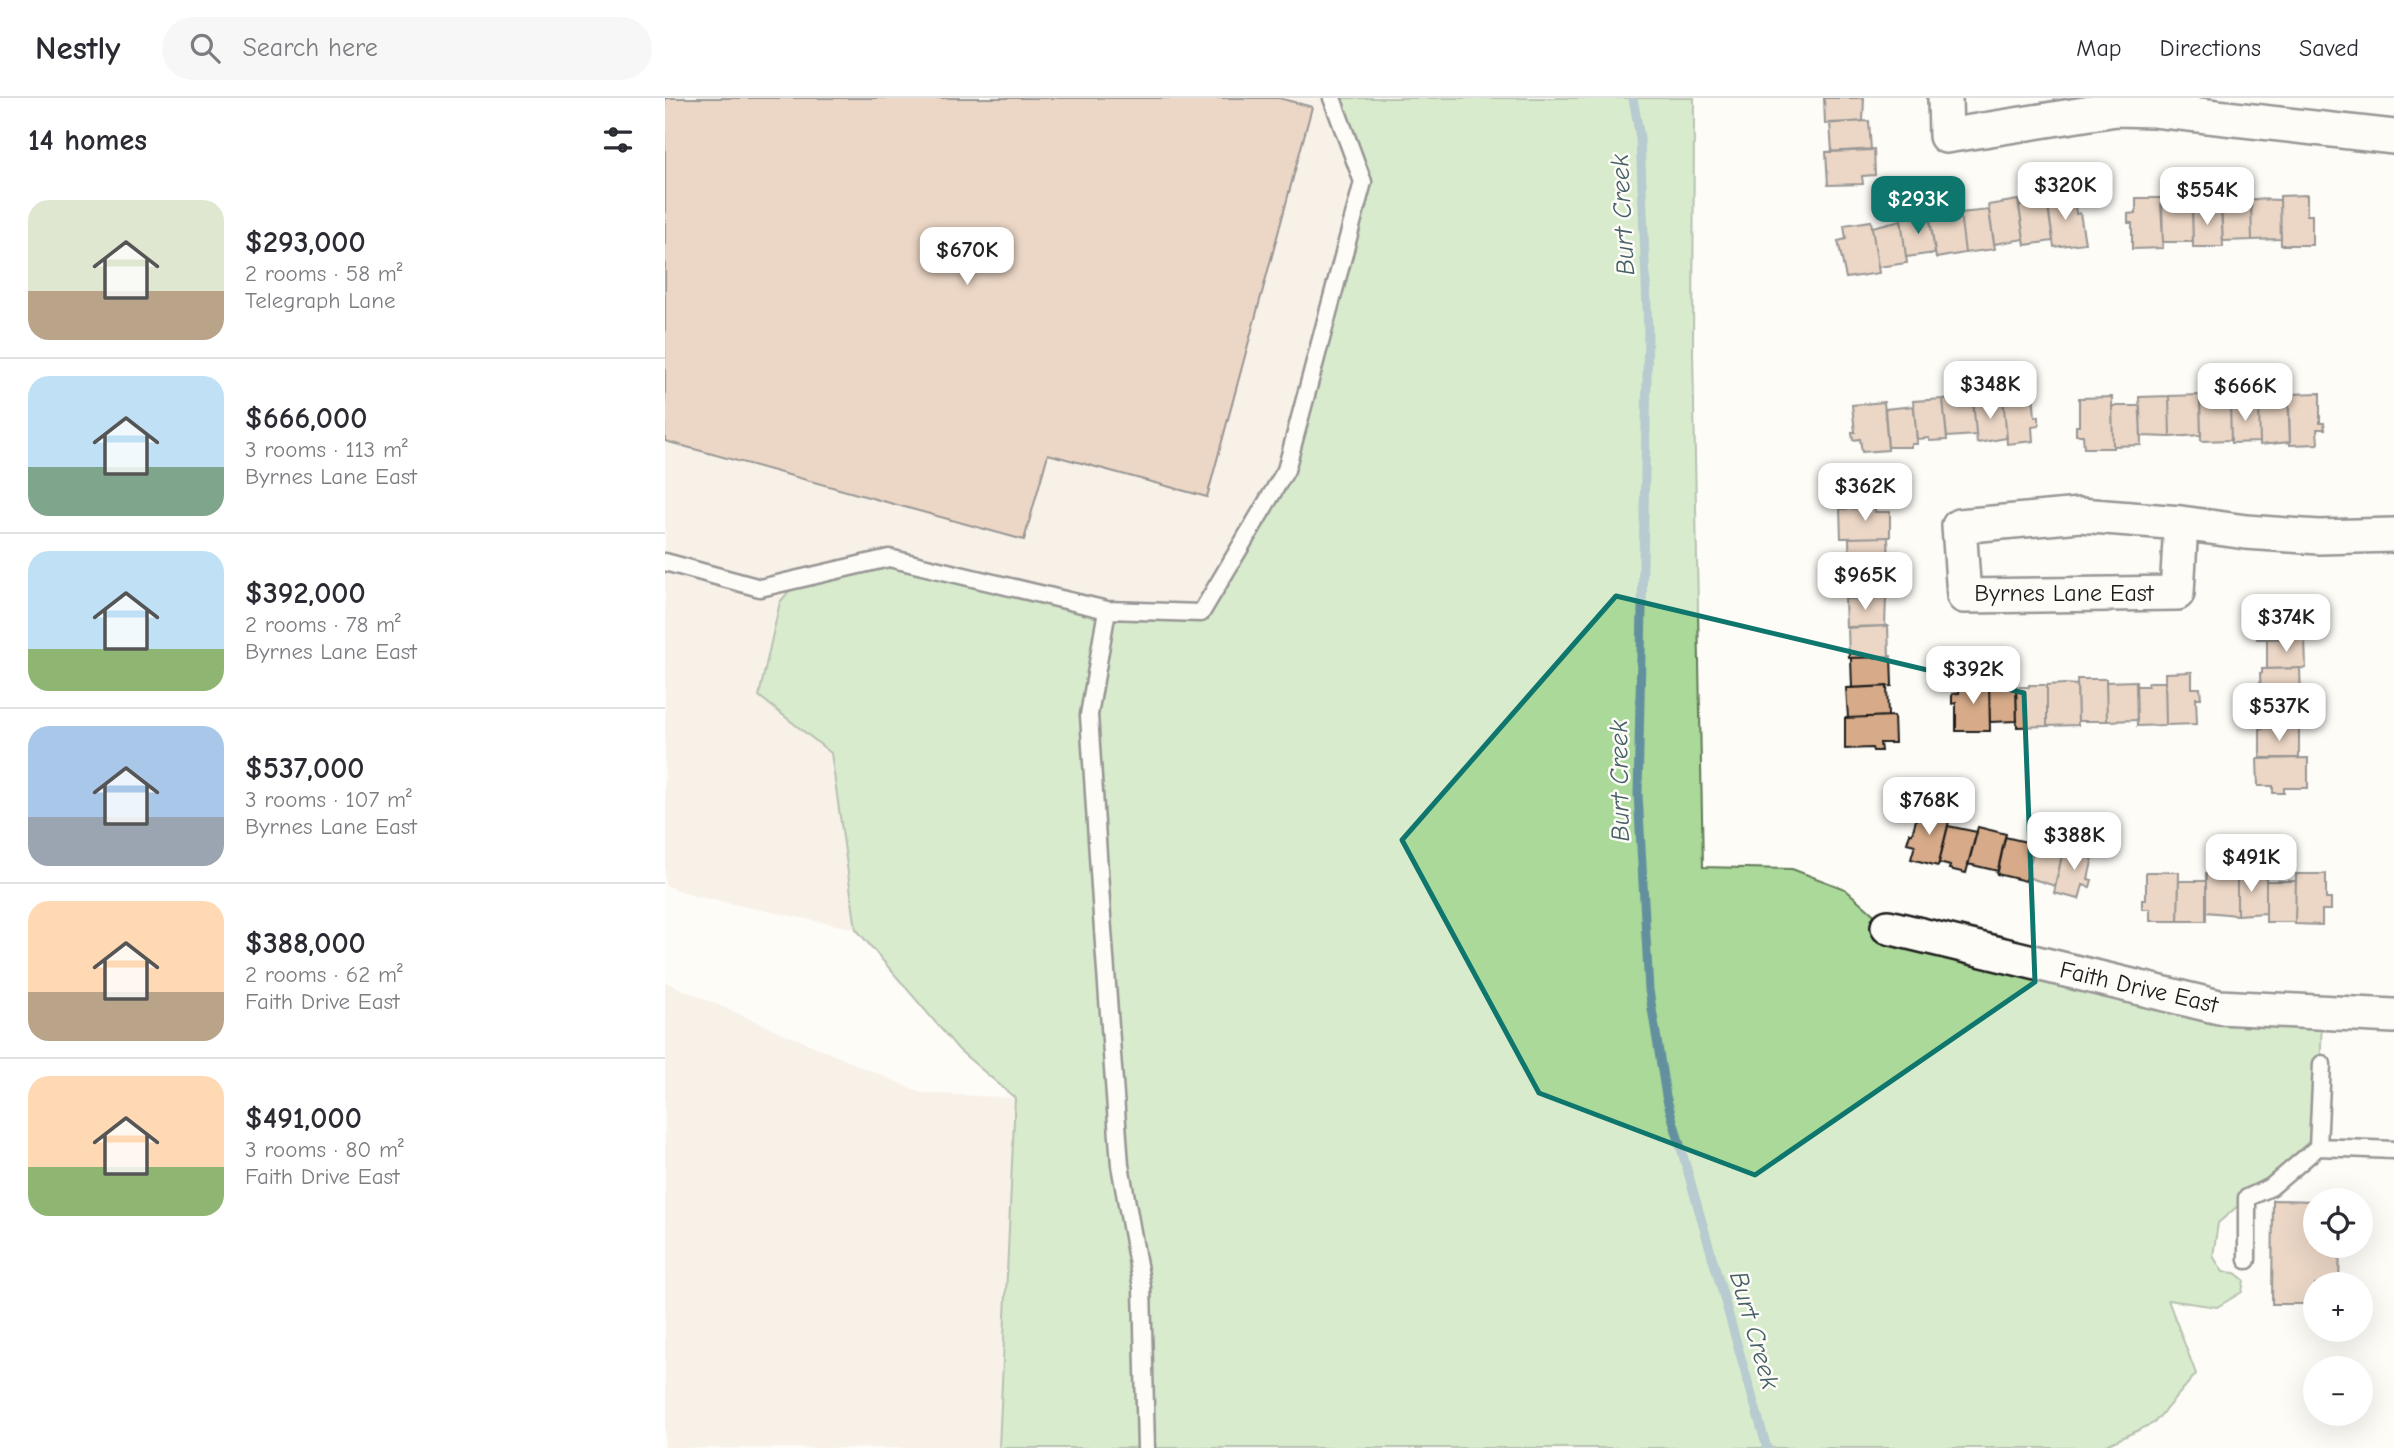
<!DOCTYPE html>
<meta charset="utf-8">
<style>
body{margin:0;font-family:"Comic Neue",sans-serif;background:#f7f7f7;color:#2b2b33;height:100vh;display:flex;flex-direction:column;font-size:26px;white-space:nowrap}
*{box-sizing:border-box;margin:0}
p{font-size:23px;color:#7c7c81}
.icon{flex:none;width:38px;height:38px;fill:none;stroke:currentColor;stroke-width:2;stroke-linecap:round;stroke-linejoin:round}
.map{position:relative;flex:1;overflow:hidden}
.details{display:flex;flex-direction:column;background:#fff;width:665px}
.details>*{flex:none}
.buttons{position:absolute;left:1638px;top:1090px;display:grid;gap:14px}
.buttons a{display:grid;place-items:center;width:70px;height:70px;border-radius:50%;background:#fff;box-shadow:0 7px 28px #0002;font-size:35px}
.price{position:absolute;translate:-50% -60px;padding:0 16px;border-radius:14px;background:#fff;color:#222;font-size:23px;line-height:46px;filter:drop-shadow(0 2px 4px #0008)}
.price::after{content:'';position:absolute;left:50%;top:42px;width:21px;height:16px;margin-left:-10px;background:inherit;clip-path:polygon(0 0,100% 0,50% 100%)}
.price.on{background:#0f766e;color:#fff}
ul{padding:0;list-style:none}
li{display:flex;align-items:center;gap:21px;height:175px;padding:0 28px}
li+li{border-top:2px solid #e1e1e2}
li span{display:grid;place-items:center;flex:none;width:196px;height:140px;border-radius:21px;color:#555}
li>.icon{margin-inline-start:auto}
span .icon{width:84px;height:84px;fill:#fffc;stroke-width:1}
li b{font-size:30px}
h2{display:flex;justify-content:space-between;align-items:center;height:84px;padding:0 28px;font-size:30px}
header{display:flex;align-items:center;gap:42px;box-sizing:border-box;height:98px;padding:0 35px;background:#fff;border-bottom:2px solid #e1e1e2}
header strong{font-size:33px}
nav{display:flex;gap:38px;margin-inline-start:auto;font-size:24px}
.search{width:490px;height:63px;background:#f7f7f7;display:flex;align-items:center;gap:18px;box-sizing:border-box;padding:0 24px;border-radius:38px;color:#7c7c81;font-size:26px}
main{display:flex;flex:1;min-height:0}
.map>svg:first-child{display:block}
</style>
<header>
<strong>Nestly</strong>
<div class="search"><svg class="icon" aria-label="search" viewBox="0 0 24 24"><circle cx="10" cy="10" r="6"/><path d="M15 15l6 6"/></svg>Search here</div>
<nav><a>Map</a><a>Directions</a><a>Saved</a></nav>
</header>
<main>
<section class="details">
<h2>14 homes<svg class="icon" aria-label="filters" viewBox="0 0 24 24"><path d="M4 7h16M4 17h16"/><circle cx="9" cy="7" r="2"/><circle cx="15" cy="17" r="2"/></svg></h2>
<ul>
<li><span style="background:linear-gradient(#dfe7d0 65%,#b9a48a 0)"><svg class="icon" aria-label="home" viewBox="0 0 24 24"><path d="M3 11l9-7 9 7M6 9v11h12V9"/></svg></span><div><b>$293,000</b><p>2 rooms · 58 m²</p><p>Telegraph Lane</p></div></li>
<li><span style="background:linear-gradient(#bfe0f5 65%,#7fa58c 0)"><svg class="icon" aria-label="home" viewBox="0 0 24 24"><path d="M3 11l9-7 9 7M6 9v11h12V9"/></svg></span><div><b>$666,000</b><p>3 rooms · 113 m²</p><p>Byrnes Lane East</p></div></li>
<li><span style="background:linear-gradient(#bfe0f5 70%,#8fb573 0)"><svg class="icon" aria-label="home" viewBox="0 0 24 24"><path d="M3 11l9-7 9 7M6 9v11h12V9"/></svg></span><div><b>$392,000</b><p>2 rooms · 78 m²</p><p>Byrnes Lane East</p></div></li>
<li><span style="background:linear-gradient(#a9c7e8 65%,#9aa5b1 0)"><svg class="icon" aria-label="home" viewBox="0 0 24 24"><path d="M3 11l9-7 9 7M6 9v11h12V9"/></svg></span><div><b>$537,000</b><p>3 rooms · 107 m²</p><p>Byrnes Lane East</p></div></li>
<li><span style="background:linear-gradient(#ffd9b3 65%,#b9a48a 0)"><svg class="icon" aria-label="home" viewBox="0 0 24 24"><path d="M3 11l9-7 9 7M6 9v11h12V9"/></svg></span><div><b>$388,000</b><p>2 rooms · 62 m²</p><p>Faith Drive East</p></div></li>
<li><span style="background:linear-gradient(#ffd9b3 65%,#8fb573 0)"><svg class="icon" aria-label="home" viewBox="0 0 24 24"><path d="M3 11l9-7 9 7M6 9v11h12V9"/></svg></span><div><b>$491,000</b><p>3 rooms · 80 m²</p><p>Faith Drive East</p></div></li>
</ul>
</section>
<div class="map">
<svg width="1729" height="1350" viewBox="0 0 1729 1350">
<rect width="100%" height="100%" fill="#fdfcf7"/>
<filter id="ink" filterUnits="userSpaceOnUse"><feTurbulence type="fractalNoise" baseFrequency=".0143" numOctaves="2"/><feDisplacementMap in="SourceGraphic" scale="14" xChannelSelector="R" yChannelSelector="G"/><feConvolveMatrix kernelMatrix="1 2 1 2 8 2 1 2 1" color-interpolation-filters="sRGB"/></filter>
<g filter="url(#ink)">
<path fill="#f2e4d6" d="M 0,0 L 667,0 L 698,84 L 621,372 L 536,515 L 94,598 L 166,655 L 191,831 L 29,798 L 0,787 Z
M 0,884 L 257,995 L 350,1000 L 334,1350 L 0,1350 Z"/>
<path fill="#aad999" stroke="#637a5a" stroke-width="2" d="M 667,0 L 1029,0 L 1028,255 L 1038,769 L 1127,771 L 1180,791 L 1223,829 L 1657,915 L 1653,1049 L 1582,1100 L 1553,1125 L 1548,1158 L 1558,1174 L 1570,1175 L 1579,1182 L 1577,1194 L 1552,1209 L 1503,1202 L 1531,1276 L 1489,1325 L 1435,1350 L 334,1350 L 350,1000 L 294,952 L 191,831 L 166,655 L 94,598 L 115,504 L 134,481 L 224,460 L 442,512 L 536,515 L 621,372 L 698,84 Z"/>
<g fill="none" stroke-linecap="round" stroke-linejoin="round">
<path stroke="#64909f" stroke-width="9" d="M 968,0 L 975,40 L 983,233 L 973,696 L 984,892 L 1001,998 L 1102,1350"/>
</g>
<path fill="#d7ab89" stroke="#1c1c1c" stroke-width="2" d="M 0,0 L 614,0 L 647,9 L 542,399 L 383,356 L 359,442 L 0,343 Z
M 1159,0 L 1199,0 L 1198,23 L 1160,26 Z
M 1204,23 L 1206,52 L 1167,54 L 1165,25 Z
M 1209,51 L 1210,77 L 1197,78 L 1198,86 L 1163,87 L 1161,54 Z
M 1409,97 L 1411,116 L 1415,115 L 1420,145 L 1389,149 L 1382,100 Z
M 1642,97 L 1642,117 L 1647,117 L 1647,147 L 1616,147 L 1615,98 Z
M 1471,100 L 1497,100 L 1498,150 L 1467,151 L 1467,125 L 1463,125 L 1463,116 L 1471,115 Z
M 1586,101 L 1587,142 L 1558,143 L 1556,104 Z
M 1586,101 L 1615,102 L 1616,141 L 1587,142 Z
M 1353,102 L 1359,141 L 1329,146 L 1323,107 Z
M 1382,104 L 1388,143 L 1360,147 L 1354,108 Z
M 1527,104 L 1528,144 L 1498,144 L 1496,105 Z
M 1556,109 L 1558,149 L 1528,149 L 1527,110 Z
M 1324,112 L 1330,151 L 1300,155 L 1295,115 Z
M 1295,115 L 1300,155 L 1271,160 L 1265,121 Z
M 1264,116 L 1270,155 L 1241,159 L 1236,120 Z
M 1236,122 L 1242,165 L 1213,169 L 1207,129 Z
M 1206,123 L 1214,175 L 1181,180 L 1173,143 L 1181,141 L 1179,127 Z
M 1368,293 L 1370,319 L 1374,318 L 1374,328 L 1367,329 L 1368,343 L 1342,346 L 1338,296 Z
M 1655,295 L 1655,325 L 1659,325 L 1660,331 L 1652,331 L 1653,346 L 1625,347 L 1623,296 Z
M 1535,297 L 1536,337 L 1505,339 L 1504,298 Z
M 1308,298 L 1311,337 L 1282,339 L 1278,301 Z
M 1504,298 L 1505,339 L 1476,338 L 1474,299 Z
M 1447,299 L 1448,350 L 1419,350 L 1418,337 L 1411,337 L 1411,328 L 1414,328 L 1414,300 Z
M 1278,301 L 1282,342 L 1264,343 L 1264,340 L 1252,341 L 1248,303 Z
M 1338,301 L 1342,340 L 1312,345 L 1308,304 Z
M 1535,303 L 1565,303 L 1566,342 L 1536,343 Z
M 1219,304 L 1223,352 L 1197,354 L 1195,341 L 1188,342 L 1187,334 L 1190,334 L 1187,307 Z
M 1624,304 L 1625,344 L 1595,347 L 1594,305 Z
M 1565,305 L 1594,305 L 1595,344 L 1566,345 Z
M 1249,308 L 1252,346 L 1246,346 L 1246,349 L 1223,349 L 1220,311 Z
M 1447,308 L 1475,308 L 1476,347 L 1448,348 Z
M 1202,406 L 1210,406 L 1210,414 L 1225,414 L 1225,439 L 1176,440 L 1175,411 L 1202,410 Z
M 1223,439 L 1224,469 L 1185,471 L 1184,440 Z
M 1219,470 L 1221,499 L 1180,501 L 1179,471 Z
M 1221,499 L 1220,528 L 1181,530 L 1180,501 Z
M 1610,510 L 1640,510 L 1640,540 L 1592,541 L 1592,515 L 1610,515 Z
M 1223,528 L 1224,559 L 1184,560 L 1183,529 Z
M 1640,540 L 1641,570 L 1602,571 L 1602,541 Z
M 1226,558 L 1227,588 L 1187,590 L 1186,560 Z
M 1635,570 L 1636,599 L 1596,600 L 1595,575 L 1597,575 L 1597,571 Z
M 1527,574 L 1527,590 L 1535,590 L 1536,600 L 1531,600 L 1532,626 L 1501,627 L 1500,575 Z
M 1412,581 L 1441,581 L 1442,623 L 1413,623 Z
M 1294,582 L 1324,582 L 1325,633 L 1291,633 L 1291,605 L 1287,606 L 1287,596 L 1294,595 Z
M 1335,582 L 1351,583 L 1352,623 L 1325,624 L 1324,584 Z
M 1471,583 L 1472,622 L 1442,623 L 1441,584 Z
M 1483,584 L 1500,584 L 1501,627 L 1472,628 L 1471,588 L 1483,588 Z
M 1400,586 L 1412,587 L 1413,627 L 1382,628 L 1382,587 Z
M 1364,587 L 1382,587 L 1382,628 L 1352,629 L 1351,589 L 1364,589 Z
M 1222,588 L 1223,618 L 1183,620 L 1181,590 Z
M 1636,599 L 1636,630 L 1597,630 L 1594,600 Z
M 1229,618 L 1230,645 L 1215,645 L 1216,653 L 1208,653 L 1207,650 L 1180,651 L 1180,620 Z
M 1595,630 L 1634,630 L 1634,660 L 1595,660 Z
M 1643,660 L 1643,690 L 1619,690 L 1619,695 L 1608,695 L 1608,688 L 1593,688 L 1592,661 Z
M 1254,711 L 1285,719 L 1273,768 L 1246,761 L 1250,747 L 1242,745 L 1245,735 L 1247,736 Z
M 1283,728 L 1312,734 L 1301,775 L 1284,771 L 1285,768 L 1274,765 Z
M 1313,729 L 1341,736 L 1333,773 L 1303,766 Z
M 1340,739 L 1370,746 L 1361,783 L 1332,776 Z
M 1371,741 L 1399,748 L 1390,788 L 1362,779 Z
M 1399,748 L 1429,755 L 1423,781 L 1427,782 L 1425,789 L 1418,787 L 1414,801 L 1389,795 Z
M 1481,774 L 1514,774 L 1513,823 L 1485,823 L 1485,811 L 1477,811 L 1477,802 L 1481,802 Z
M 1541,775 L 1572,775 L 1572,817 L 1541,814 Z
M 1572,775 L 1601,775 L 1601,815 L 1572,817 Z
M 1631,776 L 1661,776 L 1661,801 L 1666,801 L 1666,812 L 1657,812 L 1657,827 L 1630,826 Z
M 1514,783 L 1541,783 L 1541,823 L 1513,823 Z
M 1601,783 L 1631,783 L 1630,824 L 1601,824 Z
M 1608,1102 L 1650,1103 L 1650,1148 L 1675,1148 L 1674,1186 L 1650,1186 L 1650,1206 L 1607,1206 Z"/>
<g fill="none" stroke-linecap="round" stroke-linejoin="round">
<g stroke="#1c1c1c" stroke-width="21">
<path id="service" d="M 0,464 L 95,490 L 224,460 L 442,512 L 536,515 L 621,372 L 698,84 L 667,0
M 442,512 L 424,617 L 436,804 L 455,1067 L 477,1189 L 481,1350
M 1657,966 L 1653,1049 L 1729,1052
M 1582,1162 L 1582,1100 L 1606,1089 L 1653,1049"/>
</g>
<g stroke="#1c1c1c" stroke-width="38">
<path id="minor" d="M 1280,0 L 1281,38 L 1451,11 L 1489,12 L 1729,39
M 1516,425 L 1512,495 L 1299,498 L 1294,428 L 1415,417 L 1516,425 L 1581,434 L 1654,439 L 1729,437
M 1223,829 L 1554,909 L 1729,918"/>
</g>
<use href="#service" stroke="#fdfcf7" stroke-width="16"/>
<use href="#minor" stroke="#fdfcf7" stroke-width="33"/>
</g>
</g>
<path d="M0 0H1729V1350H0ZM 951,498 L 1359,595 L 1370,884 L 1090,1077 L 874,995 L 737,742 Z" fill="#fdfcf7" fill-opacity=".55" fill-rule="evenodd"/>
<path fill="none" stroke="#0f766e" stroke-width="5" stroke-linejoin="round" d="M 951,498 L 1359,595 L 1370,884 L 1090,1077 L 874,995 L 737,742 Z"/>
<g text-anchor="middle" stroke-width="5" stroke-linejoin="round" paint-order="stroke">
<g font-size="24" fill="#1c1c1c" stroke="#fdfcf7">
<text x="1399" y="503">Byrnes Lane East</text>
<text transform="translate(1474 889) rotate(13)" y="8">Faith Drive East</text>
</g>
<g font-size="26" font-style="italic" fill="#466068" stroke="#fdfcf7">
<text transform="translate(957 117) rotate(-93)" y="9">Burt Creek</text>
<text transform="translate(954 683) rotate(-91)" y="9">Burt Creek</text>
<text transform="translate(1090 1232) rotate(74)" y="9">Burt Creek</text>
</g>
</g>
</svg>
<div class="buttons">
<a><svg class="icon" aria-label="locate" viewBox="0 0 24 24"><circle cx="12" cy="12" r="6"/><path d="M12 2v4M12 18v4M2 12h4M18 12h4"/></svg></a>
<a>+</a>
<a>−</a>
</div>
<b class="price" style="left:1400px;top:124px">$320K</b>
<b class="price" style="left:1542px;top:129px">$554K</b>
<b class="price on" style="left:1253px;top:138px">$293K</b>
<b class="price" style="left:302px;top:189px">$670K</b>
<b class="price" style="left:1325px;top:323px">$348K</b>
<b class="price" style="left:1580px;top:325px">$666K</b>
<b class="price" style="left:1200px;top:425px">$362K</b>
<b class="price" style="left:1200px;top:514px">$965K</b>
<b class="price" style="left:1621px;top:556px">$374K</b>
<b class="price" style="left:1308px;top:608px">$392K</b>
<b class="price" style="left:1614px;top:645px">$537K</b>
<b class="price" style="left:1264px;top:739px">$768K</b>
<b class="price" style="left:1409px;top:774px">$388K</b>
<b class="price" style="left:1586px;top:796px">$491K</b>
</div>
</main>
